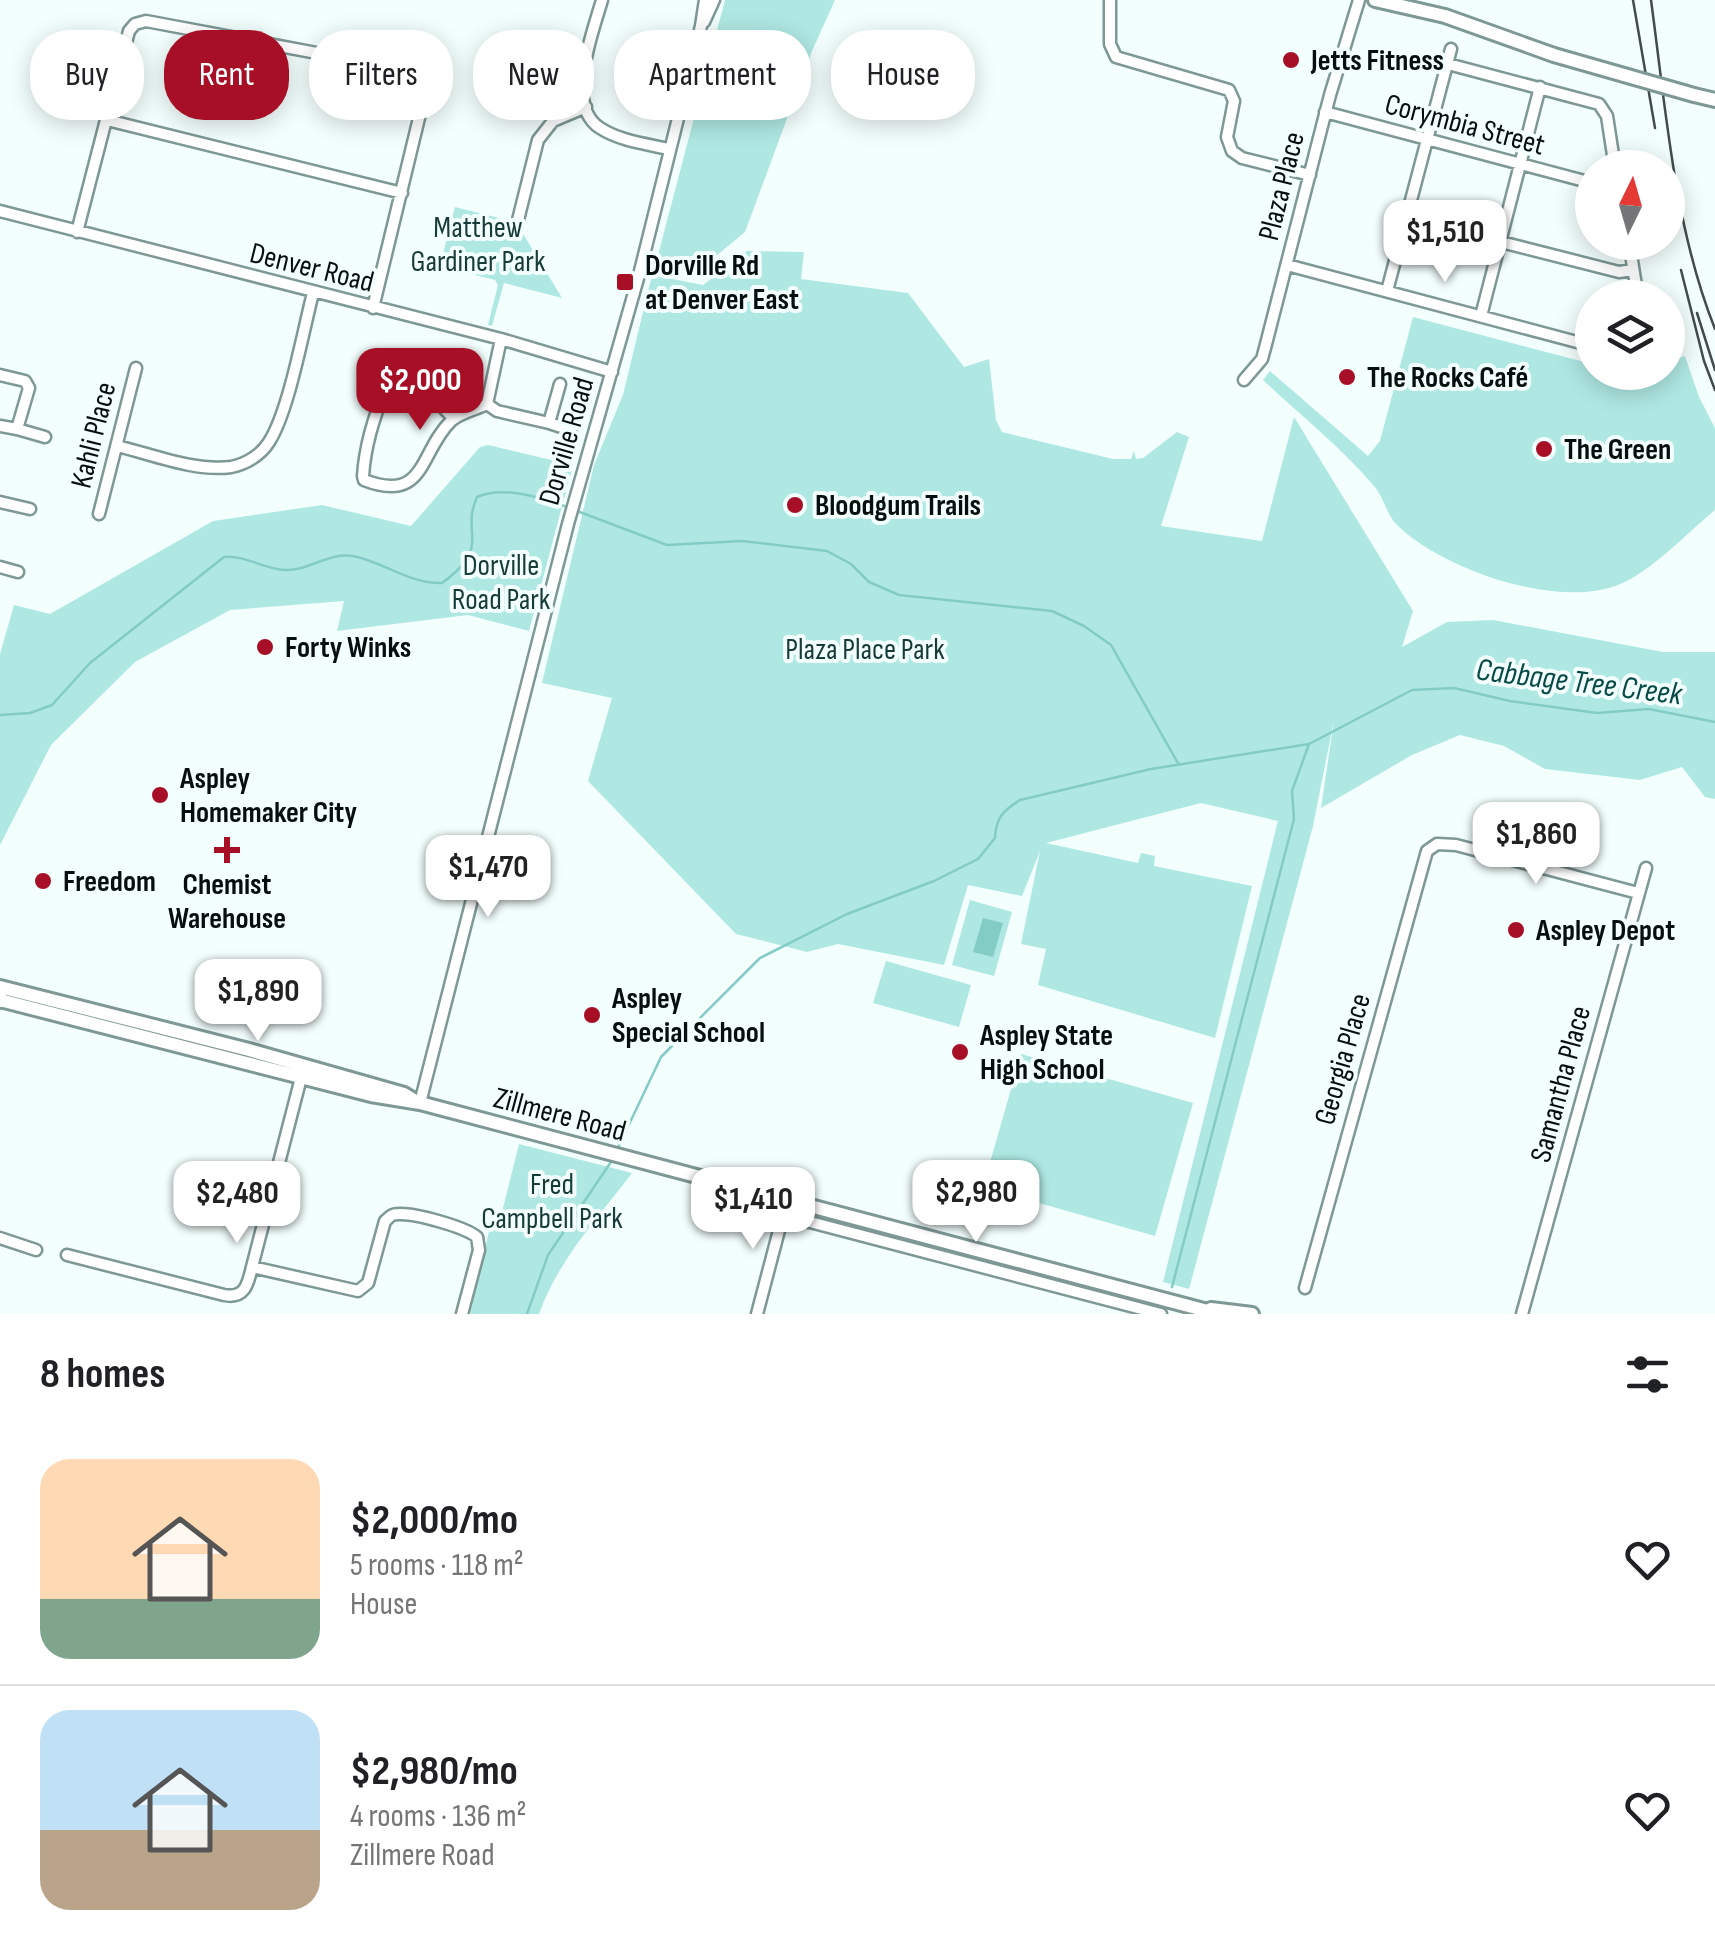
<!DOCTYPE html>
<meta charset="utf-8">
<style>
body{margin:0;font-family:"Sofia Sans Condensed",sans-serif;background:#f6f6f6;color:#202124;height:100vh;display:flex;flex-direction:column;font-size:38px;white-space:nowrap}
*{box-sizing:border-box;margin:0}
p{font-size:32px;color:#757577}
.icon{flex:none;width:55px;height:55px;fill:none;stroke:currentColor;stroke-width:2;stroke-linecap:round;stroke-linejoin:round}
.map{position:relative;height:1314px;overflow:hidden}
.sheet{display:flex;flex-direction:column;background:#fff;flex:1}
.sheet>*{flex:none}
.hud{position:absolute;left:30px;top:30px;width:1000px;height:90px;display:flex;gap:20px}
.needle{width:65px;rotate:5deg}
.fabs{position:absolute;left:1575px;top:150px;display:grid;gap:20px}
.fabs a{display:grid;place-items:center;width:110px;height:110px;border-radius:50%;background:#fff;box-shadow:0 5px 25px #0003;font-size:50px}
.price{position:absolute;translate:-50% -85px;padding:0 22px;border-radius:20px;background:#fff;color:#222;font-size:32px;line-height:65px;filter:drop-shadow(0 2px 5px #0008)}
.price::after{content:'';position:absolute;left:50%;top:60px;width:30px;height:22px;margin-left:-15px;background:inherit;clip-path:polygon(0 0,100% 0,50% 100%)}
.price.selected{background:#a70f27;color:#fff}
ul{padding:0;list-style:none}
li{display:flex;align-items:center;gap:30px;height:250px;padding:0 40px}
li+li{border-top:2px solid #e0e0e0}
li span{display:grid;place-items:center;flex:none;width:280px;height:200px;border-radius:30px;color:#555}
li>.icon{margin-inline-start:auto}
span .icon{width:120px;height:120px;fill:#fffc;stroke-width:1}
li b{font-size:42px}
h2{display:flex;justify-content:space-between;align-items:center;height:120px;padding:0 40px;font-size:42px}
.pill{padding:0 35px;border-radius:40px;background:#fff;box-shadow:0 5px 25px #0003;font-size:35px;line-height:90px}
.pill.selected{background:#a70f27;color:#fff}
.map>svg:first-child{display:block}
</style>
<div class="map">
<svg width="1715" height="1314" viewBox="0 0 1715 1314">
<rect width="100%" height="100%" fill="#f3fffd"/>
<path fill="#afe8e3" d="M 725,0 L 835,0 L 812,51 L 745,232 L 705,265 L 684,266 L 657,259 Z
M 455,207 L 507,220 L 507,229 L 516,234 L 522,232 L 562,298 L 504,283 L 492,326 L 488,325 L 498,285 L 495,280 L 440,266 Z
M 747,251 L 804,252 L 801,279 L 908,293 L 964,367 L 989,359 L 996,420 L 1002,432 L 1113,459 L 1131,459 L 1134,451 L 1136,459 L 1143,458 L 1177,432 L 1189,437 L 1161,526 L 1262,541 L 1294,417 L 1413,611 L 1402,647 L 1447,622 L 1493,620 L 1663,652 L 1715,652 L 1715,799 L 1705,797 L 1682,767 L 1640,780 L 1545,769 L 1504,746 L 1460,735 L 1412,755 L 1321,808 L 1334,720 L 1313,826 L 1189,1289 L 1163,1282 L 1278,821 L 1201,803 L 1046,843 L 1138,863 L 1141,853 L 1155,856 L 1154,866 L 1252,886 L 1215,1038 L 1038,985 L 1046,949 L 1021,944 L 1040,851 L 1022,896 L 968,885 L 944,965 L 838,944 L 807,952 L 736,934 L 588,781 L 612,698 L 542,683 L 594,465 L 623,395 L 652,275 L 703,285 Z
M 1413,317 L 1592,364 L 1592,372 L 1668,372 L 1668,362 L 1685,356 L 1699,397 L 1715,428 L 1715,510 C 1687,533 1651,572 1618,585 C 1557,609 1443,570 1397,525 C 1386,514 1384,497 1374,486 C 1341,447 1299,414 1263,380 L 1270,371 L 1368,456 L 1380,441 Z
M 488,445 L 573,465 L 529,631 L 468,615 L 337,631 L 344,601 L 230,610 L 135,662 L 51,745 L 0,845 L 0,654 L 14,605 L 50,614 L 213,521 L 322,505 L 411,526 L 480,447 Z
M 970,900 L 1012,912 L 994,976 L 952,965 Z
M 886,961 L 971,985 L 959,1027 L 873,1003 Z
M 1021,1054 L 1193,1103 L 1155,1236 L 983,1187 Z
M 519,1144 L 632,1173 C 598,1218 558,1260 539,1314 L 470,1314 L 490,1227 L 498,1228 Z"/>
<path fill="#83ccc6" d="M 983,918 L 1003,923 L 993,957 L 973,952 Z"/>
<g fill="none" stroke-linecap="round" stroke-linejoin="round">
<path stroke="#83ccc6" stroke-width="2.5" d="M 577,511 L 667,545 L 742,541 L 827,551 L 851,564 L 869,582 L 899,595 L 1052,611 L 1084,626 L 1111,645 L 1179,765
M 0,715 L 30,713 L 52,705 L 90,663 L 224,557 C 246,555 263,569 285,570 C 309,571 328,552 353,556 C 384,562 409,584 442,583 C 493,546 460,535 477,497 C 503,485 543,498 570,508
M 616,1152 L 661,1057 L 760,958 L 847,914 L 934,881 L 978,859 L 995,838 C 996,817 1003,811 1020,800 L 1151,769 L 1309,744 L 1412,690 L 1454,688 L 1510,701 L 1597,713 L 1649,709 L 1715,722
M 1172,1287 L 1294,819 L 1292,791 L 1309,744
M 527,1314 L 548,1255 L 613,1159"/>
<g stroke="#7d9895" stroke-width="15">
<path id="minor" d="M 602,0 C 593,32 564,105 600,128 C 620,141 647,144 669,149
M 1110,0 L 1110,44 L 1116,57 L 1229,90 L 1234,101 L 1227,137 L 1232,151 L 1242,158 L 1310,175
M 704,22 L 714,0
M 1448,64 L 1599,104 L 1607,116 L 1615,168
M 1325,112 L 1592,183
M 107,120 L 402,193
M 0,211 L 501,339 L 612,372
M 1407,218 L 1619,272 L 1633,270
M 517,224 L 538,140 L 553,121 L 586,107
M 77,232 L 129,31 L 135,24 L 146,21 L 322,54 L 421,80 L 427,85 L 373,308
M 1629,242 L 1638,298
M 1287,265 L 1592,346
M 1387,291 L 1451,49
M 1481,316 L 1540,87
M 0,375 L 25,381 L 29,388 L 17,429 L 0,426
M 1244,380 L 1262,359 L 1265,348 L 1330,95 L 1359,0
M 373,383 L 438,402 L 453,418
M 386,388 C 374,416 365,446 363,476 L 364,480 C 426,504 419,452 451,421 C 459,413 477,409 487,404 L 501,339
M 487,404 L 497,411 L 549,423 L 560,384
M 549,423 L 571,430
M 17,429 L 45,437
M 117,446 C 151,454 195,472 231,467 C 246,464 261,455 269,442 C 289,411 303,331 313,293
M 0,502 L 30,509
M 99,514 L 136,368
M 0,567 L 18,572
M 420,1103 L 568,524 L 639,275 L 701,26 L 705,0
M 783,1219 L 810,1222 L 1161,1314
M 0,1238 L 36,1250
M 67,1255 L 224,1295 C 245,1299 248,1284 252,1267 L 303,1070
M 252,1267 L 358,1291 L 368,1283 L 385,1221 C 391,1216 391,1214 399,1214 C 415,1213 465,1227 477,1237 L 479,1250 L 462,1314
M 1305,1288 L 1427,851 L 1437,844 L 1456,845 L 1638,893
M 757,1314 L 787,1200
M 1522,1314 L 1646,868"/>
</g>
<g stroke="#7d9895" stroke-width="18">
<path id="major" d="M 1375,0 L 1445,16 L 1554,55 L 1624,75
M 1694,95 L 1715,100
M 0,987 L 249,1050 L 404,1094 L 417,1102
M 0,1000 L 371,1095 L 420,1103 L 1219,1314
M 1211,1309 L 1252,1314"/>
</g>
<g stroke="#7d9895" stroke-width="19">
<path id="highway" d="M 0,1000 L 1,1000"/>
</g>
<use href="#minor" stroke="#fff" stroke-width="10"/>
<use href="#major" stroke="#fff" stroke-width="12"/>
<use href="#highway" stroke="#fff" stroke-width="14"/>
<path stroke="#434c4b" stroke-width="2.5" d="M 1633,0 L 1655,128
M 1651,0 C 1666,110 1674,226 1715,329
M 1681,270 L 1704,361 L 1715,390
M 1697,313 L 1715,370"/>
<g stroke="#7d9895" stroke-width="18" stroke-linecap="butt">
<path id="major-bridge" d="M 1624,75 L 1694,95"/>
</g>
<use href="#major-bridge" stroke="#fff" stroke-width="12"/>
</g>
<g fill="#a70f27" stroke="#f3fffd" stroke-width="4">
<circle cx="1291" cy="60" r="10"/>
<rect x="615" y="272" width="20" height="20" rx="5"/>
<circle cx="1347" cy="377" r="10"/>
<circle cx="1544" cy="449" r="10"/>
<circle cx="795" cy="505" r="10"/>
<circle cx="265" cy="647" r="10"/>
<circle cx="160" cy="795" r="10"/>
<path d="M222 835h10v10h10v10h-10v10h-10v-10h-10v-10h10z"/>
<circle cx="43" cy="881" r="10"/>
<circle cx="1516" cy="930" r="10"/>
<circle cx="592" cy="1015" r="10"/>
<circle cx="960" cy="1052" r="10"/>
</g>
<g text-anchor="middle" stroke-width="8" stroke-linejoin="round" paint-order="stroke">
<g font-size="30" font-weight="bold" fill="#060f0e" stroke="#f3fffd" text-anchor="start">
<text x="1311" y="70">Jetts Fitness</text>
<text x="645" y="275">Dorville Rd<tspan x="645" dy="34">at Denver East</tspan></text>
<text x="1367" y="387">The Rocks Café</text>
<text x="1564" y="459">The Green</text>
<text x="815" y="515">Bloodgum Trails</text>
<text x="285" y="657">Forty Winks</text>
<text x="180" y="788">Aspley<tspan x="180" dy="34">Homemaker City</tspan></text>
<text x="63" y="891">Freedom</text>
<text x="227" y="894" text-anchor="middle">Chemist<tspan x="227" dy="34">Warehouse</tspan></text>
<text x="1536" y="940">Aspley Depot</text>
<text x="612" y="1008">Aspley<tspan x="612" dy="34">Special School</tspan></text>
<text x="980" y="1045">Aspley State<tspan x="980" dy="34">High School</tspan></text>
</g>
<g font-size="30" fill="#060f0e" stroke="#f3fffd">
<text transform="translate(1465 124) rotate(15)" y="10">Corymbia Street</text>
<text transform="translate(1281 186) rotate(-76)" y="10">Plaza Place</text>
<text transform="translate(312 267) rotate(14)" y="10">Denver Road</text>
<text transform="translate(93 435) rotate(-76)" y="10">Kahli Place</text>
<text transform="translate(566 441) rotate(-74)" y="10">Dorville Road</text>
<text transform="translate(1342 1059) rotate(-74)" y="10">Georgia Place</text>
<text transform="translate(1560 1084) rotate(-75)" y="10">Samantha Place</text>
<text transform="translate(560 1114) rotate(15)" y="10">Zillmere Road</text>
</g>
<g font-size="30" fill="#173b38" stroke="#f3fffd">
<text x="478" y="237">Matthew<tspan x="478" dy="34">Gardiner Park</tspan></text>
<text x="501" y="575">Dorville<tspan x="501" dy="34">Road Park</tspan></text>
<text x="865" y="659">Plaza Place Park</text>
<text x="552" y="1194">Fred<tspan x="552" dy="34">Campbell Park</tspan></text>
</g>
<g font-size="32" font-style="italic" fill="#074b47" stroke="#f3fffd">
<text transform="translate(1579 681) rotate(7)" y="11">Cabbage Tree Creek</text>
</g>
</g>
</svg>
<div class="fabs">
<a><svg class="needle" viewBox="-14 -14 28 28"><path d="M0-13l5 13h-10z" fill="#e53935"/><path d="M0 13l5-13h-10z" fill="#757577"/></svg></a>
<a><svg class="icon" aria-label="layers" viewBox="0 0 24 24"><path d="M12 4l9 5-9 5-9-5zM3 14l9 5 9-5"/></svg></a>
</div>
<b class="price" style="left:1445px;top:285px">$1,510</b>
<b class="price selected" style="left:420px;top:433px">$2,000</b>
<b class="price" style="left:1536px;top:887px">$1,860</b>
<b class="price" style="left:488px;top:920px">$1,470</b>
<b class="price" style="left:258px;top:1044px">$1,890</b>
<b class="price" style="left:976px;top:1245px">$2,980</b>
<b class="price" style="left:237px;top:1246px">$2,480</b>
<b class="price" style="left:753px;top:1252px">$1,410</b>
<div class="hud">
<a class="pill">Buy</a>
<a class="pill selected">Rent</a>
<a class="pill">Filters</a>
<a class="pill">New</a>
<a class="pill">Apartment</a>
<a class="pill">House</a>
</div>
</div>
<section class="sheet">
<h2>8 homes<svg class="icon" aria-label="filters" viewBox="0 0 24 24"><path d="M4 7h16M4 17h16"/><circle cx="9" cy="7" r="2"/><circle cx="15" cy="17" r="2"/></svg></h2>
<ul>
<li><span style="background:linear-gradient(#ffd9b3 70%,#7fa58c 0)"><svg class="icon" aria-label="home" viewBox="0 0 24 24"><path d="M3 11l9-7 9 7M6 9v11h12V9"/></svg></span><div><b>$2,000/mo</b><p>5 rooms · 118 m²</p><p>House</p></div><svg class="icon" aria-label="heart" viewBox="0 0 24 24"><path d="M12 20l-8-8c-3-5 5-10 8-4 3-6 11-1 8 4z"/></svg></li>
<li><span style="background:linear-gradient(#bfe0f5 60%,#b9a48a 0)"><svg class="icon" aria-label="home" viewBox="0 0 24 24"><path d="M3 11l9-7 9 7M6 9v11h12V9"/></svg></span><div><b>$2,980/mo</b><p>4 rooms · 136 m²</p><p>Zillmere Road</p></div><svg class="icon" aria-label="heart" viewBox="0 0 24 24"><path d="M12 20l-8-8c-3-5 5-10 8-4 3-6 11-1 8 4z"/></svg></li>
</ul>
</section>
